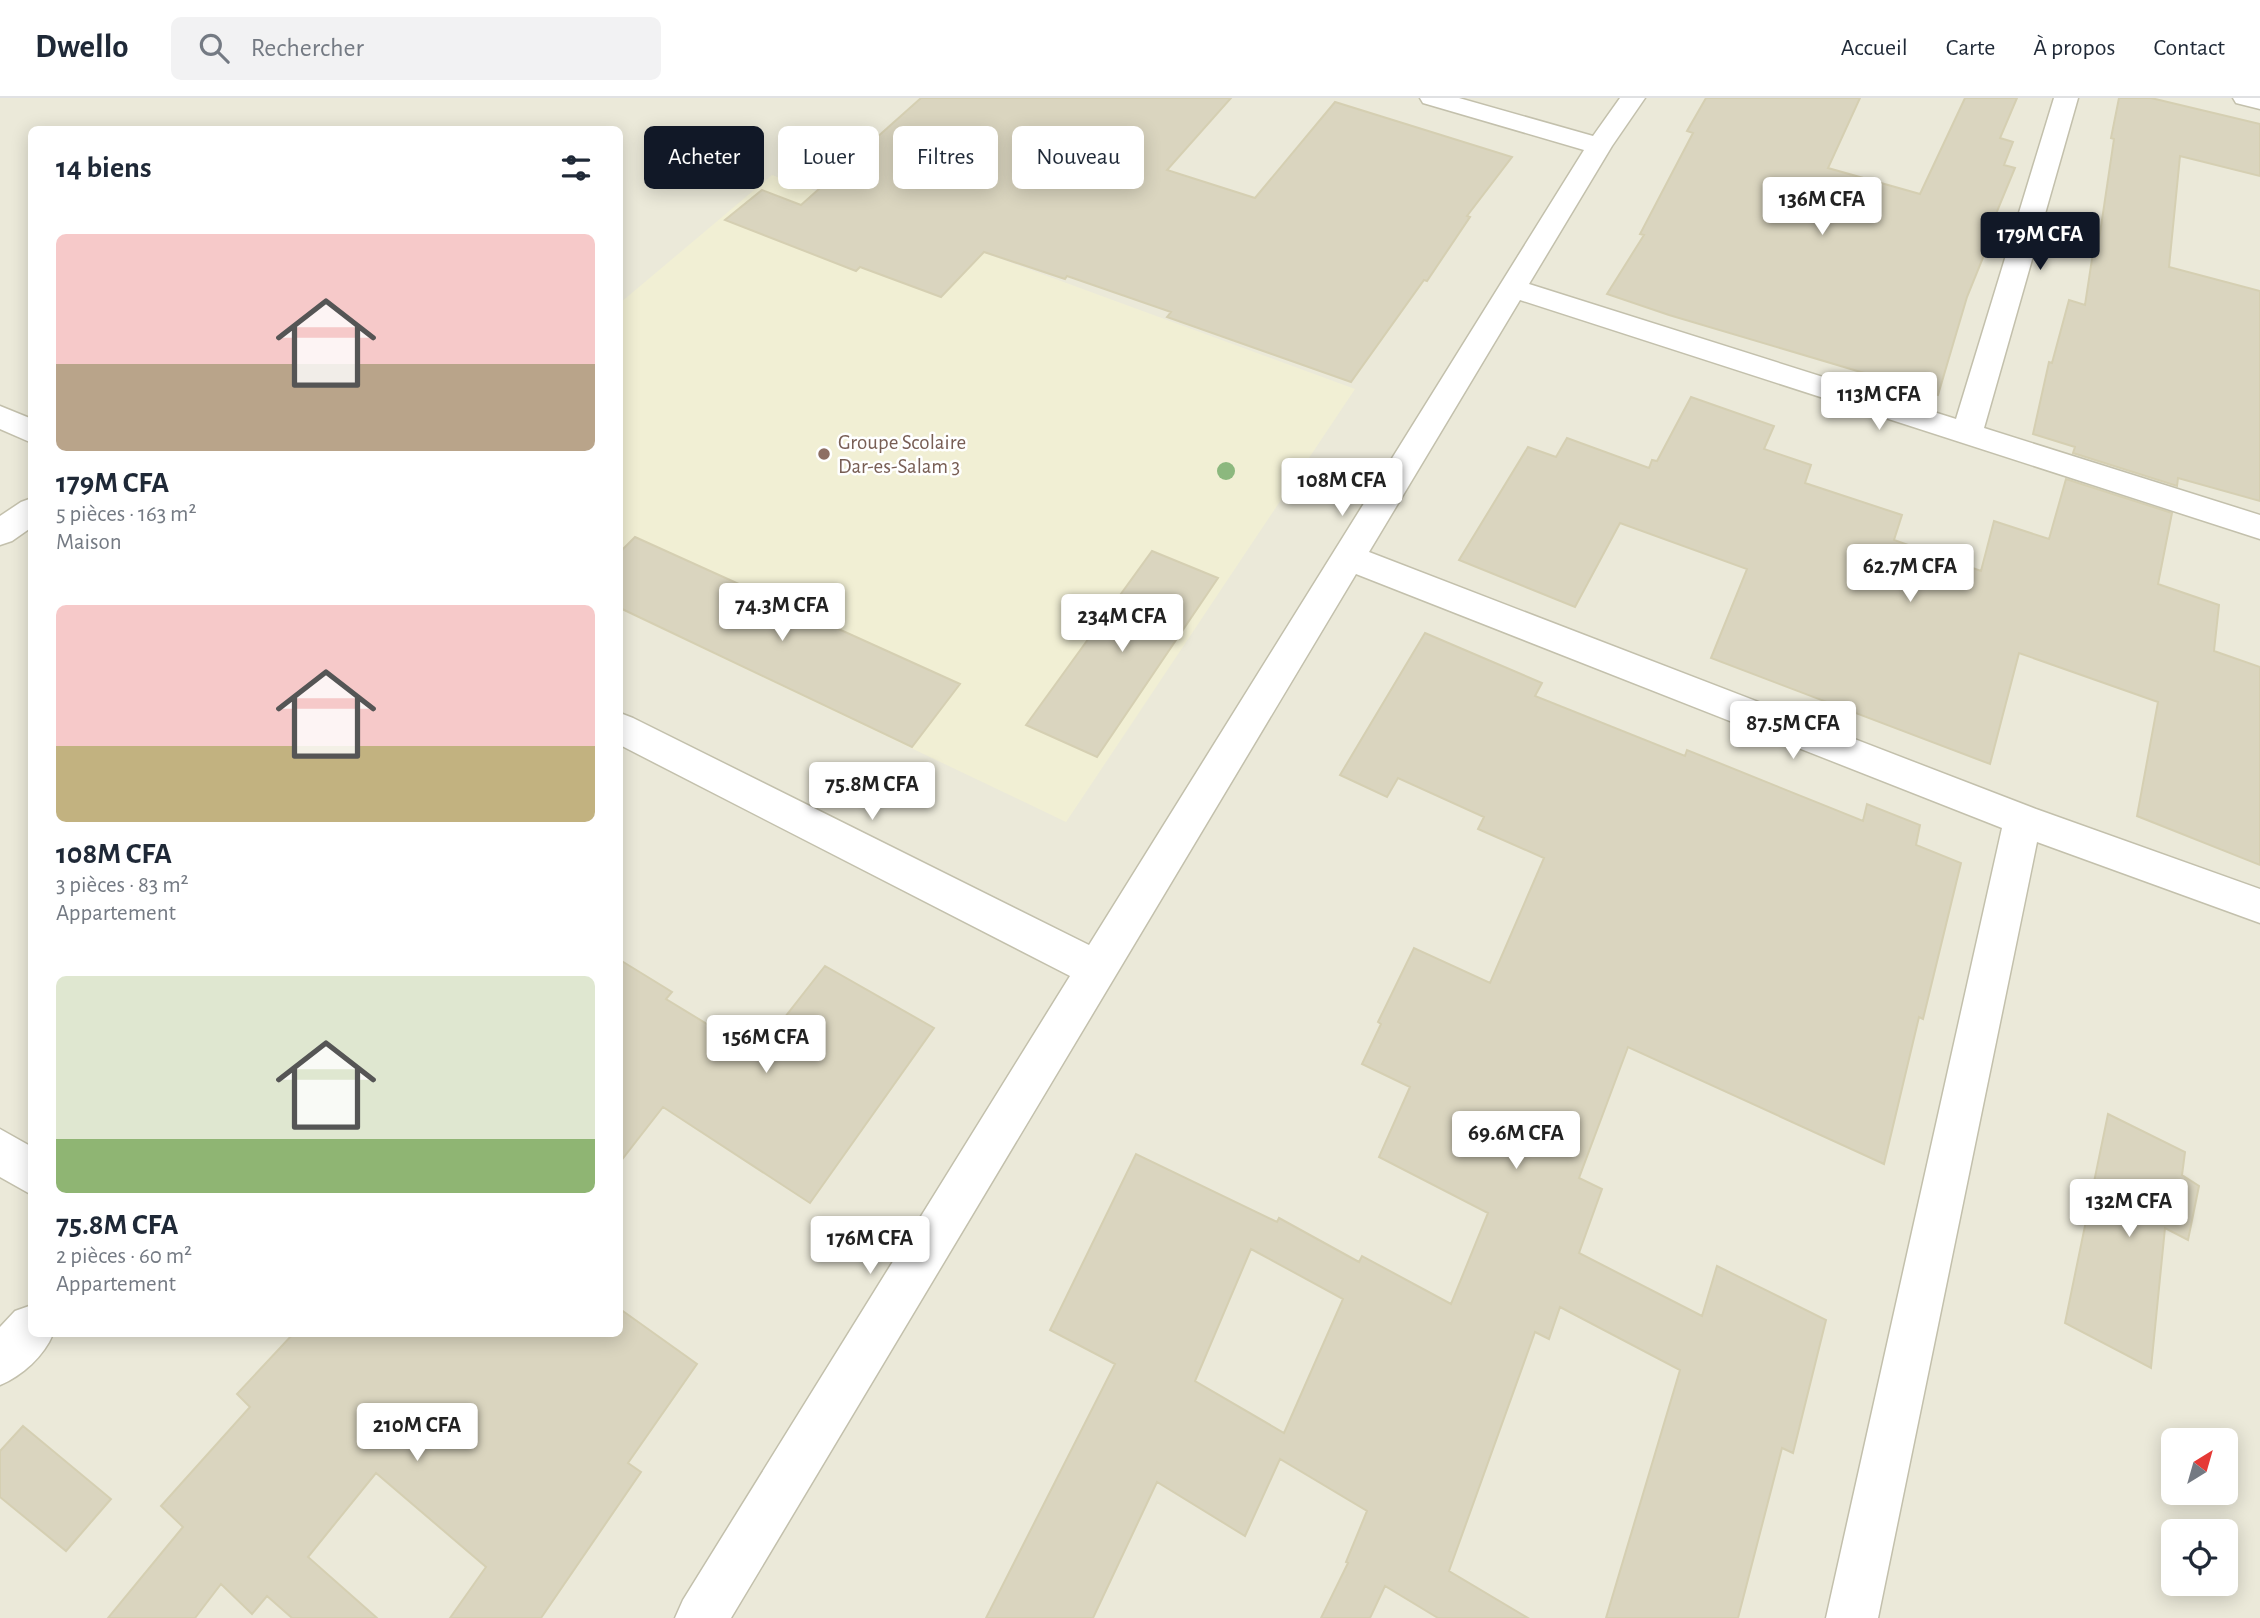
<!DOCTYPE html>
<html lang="fr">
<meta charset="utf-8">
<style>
body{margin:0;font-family:"Alegreya Sans",sans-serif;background:#f2f2f3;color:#1f2937;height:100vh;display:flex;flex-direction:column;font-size:26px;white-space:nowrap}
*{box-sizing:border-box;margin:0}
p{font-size:23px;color:#747a83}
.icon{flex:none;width:38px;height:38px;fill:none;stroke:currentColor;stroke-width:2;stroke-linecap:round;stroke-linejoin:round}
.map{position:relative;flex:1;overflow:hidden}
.sheet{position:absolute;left:28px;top:28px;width:595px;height:1211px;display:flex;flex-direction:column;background:#fff;border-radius:10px;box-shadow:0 4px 18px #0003}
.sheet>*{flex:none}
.hud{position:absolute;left:644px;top:28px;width:665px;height:63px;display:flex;gap:14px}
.needle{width:46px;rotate:37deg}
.fabs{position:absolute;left:2161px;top:1330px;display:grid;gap:14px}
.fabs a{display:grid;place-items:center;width:77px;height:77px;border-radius:10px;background:#fff;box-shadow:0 4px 18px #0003;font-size:35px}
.price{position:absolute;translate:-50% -60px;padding:0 16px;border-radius:7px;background:#fff;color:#222;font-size:23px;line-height:46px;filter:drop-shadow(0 2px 4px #0008)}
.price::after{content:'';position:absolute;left:50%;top:42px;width:21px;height:16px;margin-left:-10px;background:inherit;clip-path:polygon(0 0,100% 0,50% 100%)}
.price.on{background:#111827;color:#fff}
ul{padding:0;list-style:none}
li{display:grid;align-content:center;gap:14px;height:371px;padding:0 28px}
li span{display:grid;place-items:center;height:217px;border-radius:10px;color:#555}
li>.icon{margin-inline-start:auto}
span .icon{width:126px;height:126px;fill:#fffc;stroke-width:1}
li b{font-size:30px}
h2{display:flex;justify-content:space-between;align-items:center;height:84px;padding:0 28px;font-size:30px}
.pill{padding:0 24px;border-radius:10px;background:#fff;box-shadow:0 4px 18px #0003;font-size:24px;line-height:63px}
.pill.on{background:#111827;color:#fff}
header{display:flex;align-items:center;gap:42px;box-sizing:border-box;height:98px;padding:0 35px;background:#fff;border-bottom:2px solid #e0e1e3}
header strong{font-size:33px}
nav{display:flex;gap:38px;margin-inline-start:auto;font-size:24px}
.search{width:490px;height:63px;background:#f2f2f3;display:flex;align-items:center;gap:18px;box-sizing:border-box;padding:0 24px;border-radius:10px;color:#747a83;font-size:26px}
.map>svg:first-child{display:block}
</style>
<header>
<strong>Dwello</strong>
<div class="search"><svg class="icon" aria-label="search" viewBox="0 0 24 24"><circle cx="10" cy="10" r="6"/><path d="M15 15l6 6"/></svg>Rechercher</div>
<nav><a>Accueil</a><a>Carte</a><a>À propos</a><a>Contact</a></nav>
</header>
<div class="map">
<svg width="2260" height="1520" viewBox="0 0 2260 1520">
<rect width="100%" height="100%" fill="#f7f6eb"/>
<path fill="#ebe9d9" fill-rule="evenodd" d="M 0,0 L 2260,0 L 2260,1520 L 0,1520 ZM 32,32 L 620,32 L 620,1236 L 32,1236 ZM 2174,1342 L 2226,1342 L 2226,1395 L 2174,1395 ZM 2174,1433 L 2226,1433 L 2226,1486 L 2174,1486 Z"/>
<path fill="#f1efd4" d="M 772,77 L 1355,291 L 1066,724 L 620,511 L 620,205 Z"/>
<path fill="#dad5bf" stroke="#d5cfb2" stroke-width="2" fill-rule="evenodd" d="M 921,0 L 1231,0 L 1167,72 L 1255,100 L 1335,4 L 1512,59 L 1467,118 L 1470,119 L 1427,183 L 1424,182 L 1351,284 L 1167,219 L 1171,214 L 1067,178 L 1065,181 L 984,154 L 941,199 L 860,169 L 856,173 L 725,122 L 762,92 L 801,107 Z
M 1706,0 L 1860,0 L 1828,70 L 1920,96 L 1965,0 L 2017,0 L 2000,40 L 2013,44 L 2004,67 L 2015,70 L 1993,123 L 1997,125 L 1967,199 L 1938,297 L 1669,217 L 1607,196 L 1644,137 L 1640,136 L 1693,35 L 1687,33 Z
M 2119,0 L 2151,0 L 2260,26 L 2260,78 L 2180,58 L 2169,169 L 2260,193 L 2260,403 L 2178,380 L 2177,388 L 2073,355 L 2075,349 L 2033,336 L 2049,264 L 2052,265 L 2069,202 L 2085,207 L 2094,148 L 2098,149 L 2114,41 L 2111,40 Z
M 1691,299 L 1774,328 L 1764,351 L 1811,367 L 1805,385 L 1902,417 L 1894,442 L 1981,473 L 1994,423 L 2049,441 L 2066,381 L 2172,415 L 2158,486 L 2219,507 L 2214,553 L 2260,569 L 2260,767 L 2137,718 L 2158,604 L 2019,555 L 1990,666 L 1711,560 L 1747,471 L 1620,425 L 1575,509 L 1459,462 L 1528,349 L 1556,359 L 1567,340 L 1649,370 L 1652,362 L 1657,363 Z
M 635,439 L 960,586 L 912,649 L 620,510 L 620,454 Z
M 1152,453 L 1218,480 L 1097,659 L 1026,627 Z
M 1425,535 L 1542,585 L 1535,598 L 1685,658 L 1687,652 L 1863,723 L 1867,706 L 1920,727 L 1916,747 L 1961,765 L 1923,921 L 1919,919 L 1884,1066 L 1628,949 L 1579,1080 L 1602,1091 L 1579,1155 L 1702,1218 L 1717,1168 L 1826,1222 L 1793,1355 L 1782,1350 L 1738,1520 L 1606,1520 L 1680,1272 L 1560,1209 L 1549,1241 L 1535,1234 L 1449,1473 L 1528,1520 L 1438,1520 L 1385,1488 L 1370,1520 L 1321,1520 L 1348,1465 L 1346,1464 L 1367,1413 L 1280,1361 L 1245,1438 L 1157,1384 L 1093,1520 L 986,1520 L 1115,1266 L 1050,1232 L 1136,1056 L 1277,1124 L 1279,1120 L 1359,1164 L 1362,1158 L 1451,1206 L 1488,1115 L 1379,1059 L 1410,989 L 1362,966 L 1381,926 L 1378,924 L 1414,850 L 1490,885 L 1544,760 L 1478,731 L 1484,719 L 1398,680 L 1387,699 L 1340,677 ZM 1251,1151 L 1343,1201 L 1284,1335 L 1195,1283 Z
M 620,862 L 672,894 L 666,901 L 756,956 L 825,868 L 934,930 L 810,1105 L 663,1009 L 620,1064 Z
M 2108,1016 L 2185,1054 L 2182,1077 L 2199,1088 L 2188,1142 L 2165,1130 L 2151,1270 L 2065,1225 Z
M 620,1211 L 697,1266 L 628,1365 L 641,1374 L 541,1520 L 450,1520 L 486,1469 L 376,1375 L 308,1459 L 377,1520 L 292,1520 L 267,1498 L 252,1516 L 221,1486 L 195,1520 L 108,1520 L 183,1429 L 161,1408 L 250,1309 L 237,1296 L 293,1236 L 620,1236 Z
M 23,1328 L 111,1401 L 66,1453 L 0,1399 L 0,1353 Z"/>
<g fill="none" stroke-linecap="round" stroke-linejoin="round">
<g stroke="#c3c0ac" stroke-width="3">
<path id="minor" d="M 1420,0 L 1459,0 L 1593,38 L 1620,0 L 1645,0 L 1612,48 L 1529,186 L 1956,321 L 2054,0 L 2078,0 L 1984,330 L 2260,417 L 2260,441 L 1520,202 L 1369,454 L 2036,711 L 2260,791 L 2260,825 L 2037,744 L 1878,1520 L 1826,1520 L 2002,730 L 1356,476 L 731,1520 L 675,1520 L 683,1502 L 1070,878 L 620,647 L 620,615 L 633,620 L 1089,847 L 1584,52 L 1423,5 Z
M 2233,0 L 2260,0 L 2260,11 L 2236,5 Z
M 0,308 L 32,321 L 32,345 L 0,331 Z
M 32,400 L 32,429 L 12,443 L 0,447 L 0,418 L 21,404 Z
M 0,1031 L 32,1049 L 32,1097 L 0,1079 Z
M 32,1207 L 32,1236 L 53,1236 C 44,1258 22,1278 0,1287 L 0,1229 L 15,1213 Z"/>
</g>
<use href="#minor" fill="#fff" fill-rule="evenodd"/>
</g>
<circle fill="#8cb87e" cx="1226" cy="373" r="9"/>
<circle fill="#8d6e63" stroke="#fff" stroke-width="2.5" cx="824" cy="356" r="7"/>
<g text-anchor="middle" stroke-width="5" stroke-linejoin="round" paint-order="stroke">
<g font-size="21" fill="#785e54" stroke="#fff" text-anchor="start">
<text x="838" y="351">Groupe Scolaire<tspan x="838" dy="24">Dar-es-Salam 3</tspan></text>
</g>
</g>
</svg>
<div class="fabs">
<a><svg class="needle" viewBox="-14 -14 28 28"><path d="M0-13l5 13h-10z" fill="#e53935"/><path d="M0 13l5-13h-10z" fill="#747a83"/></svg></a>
<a><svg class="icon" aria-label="locate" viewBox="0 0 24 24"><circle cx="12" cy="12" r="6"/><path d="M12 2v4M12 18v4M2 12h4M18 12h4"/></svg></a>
</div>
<b class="price" style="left:1822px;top:139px">136M CFA</b>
<b class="price on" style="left:2040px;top:174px">179M CFA</b>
<b class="price" style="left:1879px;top:334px">113M CFA</b>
<b class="price" style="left:1342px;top:420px">108M CFA</b>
<b class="price" style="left:1910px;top:506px">62.7M CFA</b>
<b class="price" style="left:782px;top:545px">74.3M CFA</b>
<b class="price" style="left:1122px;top:556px">234M CFA</b>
<b class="price" style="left:1793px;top:663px">87.5M CFA</b>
<b class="price" style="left:872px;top:724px">75.8M CFA</b>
<b class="price" style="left:766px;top:977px">156M CFA</b>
<b class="price" style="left:1516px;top:1073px">69.6M CFA</b>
<b class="price" style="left:2129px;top:1141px">132M CFA</b>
<b class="price" style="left:870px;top:1178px">176M CFA</b>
<b class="price" style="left:417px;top:1365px">210M CFA</b>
<div class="hud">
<a class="pill on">Acheter</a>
<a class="pill">Louer</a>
<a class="pill">Filtres</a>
<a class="pill">Nouveau</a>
</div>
<section class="sheet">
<h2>14 biens<svg class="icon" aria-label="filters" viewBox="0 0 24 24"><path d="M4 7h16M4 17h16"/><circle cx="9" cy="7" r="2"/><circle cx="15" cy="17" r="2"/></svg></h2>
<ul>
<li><span style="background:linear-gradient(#f6c9c9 60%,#b9a48a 0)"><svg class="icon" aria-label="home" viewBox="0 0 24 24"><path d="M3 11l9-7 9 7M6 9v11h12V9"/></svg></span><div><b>179M CFA</b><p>5 pièces · 163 m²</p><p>Maison</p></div></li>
<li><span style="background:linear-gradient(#f6c9c9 65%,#c2b280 0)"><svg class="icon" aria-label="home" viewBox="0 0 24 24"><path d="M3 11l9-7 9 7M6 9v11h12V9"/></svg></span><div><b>108M CFA</b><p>3 pièces · 83 m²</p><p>Appartement</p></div></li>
<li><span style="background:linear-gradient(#dfe7d0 75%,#8fb573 0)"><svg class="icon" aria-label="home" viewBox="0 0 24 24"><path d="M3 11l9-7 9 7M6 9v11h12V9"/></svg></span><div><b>75.8M CFA</b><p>2 pièces · 60 m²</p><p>Appartement</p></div></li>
</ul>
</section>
</div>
